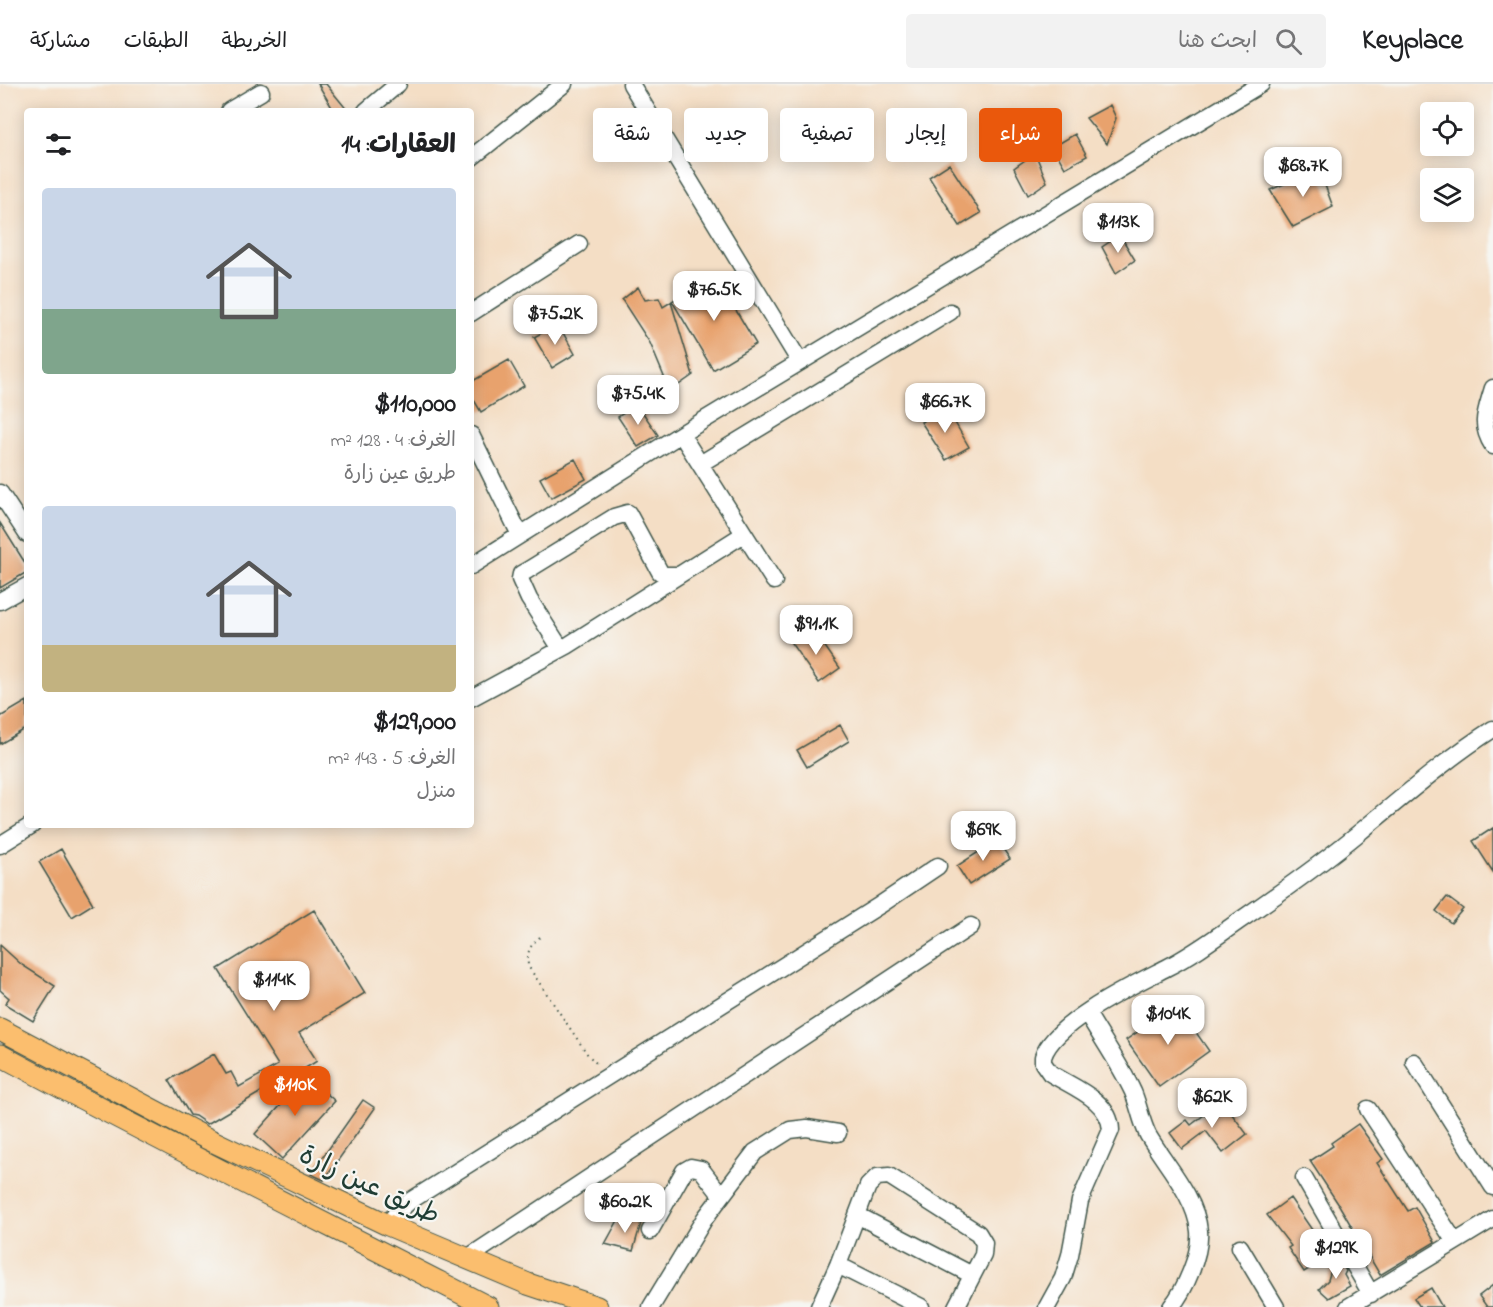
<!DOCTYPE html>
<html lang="ar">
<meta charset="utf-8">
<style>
body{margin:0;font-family:"Indie Flower","Playpen Sans Arabic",sans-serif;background:#f2f2f2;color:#202124;direction:rtl;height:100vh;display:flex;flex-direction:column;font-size:22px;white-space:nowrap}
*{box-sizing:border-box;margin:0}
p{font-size:20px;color:#757577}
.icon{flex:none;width:33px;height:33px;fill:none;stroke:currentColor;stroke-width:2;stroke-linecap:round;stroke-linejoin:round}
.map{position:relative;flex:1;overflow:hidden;direction:ltr}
.panel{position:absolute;left:24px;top:24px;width:450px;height:720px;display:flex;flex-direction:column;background:#fff;border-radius:6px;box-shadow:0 3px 15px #0003;direction:rtl}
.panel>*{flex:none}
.top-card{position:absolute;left:492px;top:24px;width:570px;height:54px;direction:rtl;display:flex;gap:12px}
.tools{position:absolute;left:1420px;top:18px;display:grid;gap:12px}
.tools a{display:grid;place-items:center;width:54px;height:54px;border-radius:6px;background:#fff;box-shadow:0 3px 15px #0003;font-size:30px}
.price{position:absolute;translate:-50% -51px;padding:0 14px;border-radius:12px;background:#fff;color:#222;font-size:20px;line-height:39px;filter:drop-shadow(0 2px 3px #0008)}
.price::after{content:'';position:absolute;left:50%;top:36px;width:18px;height:14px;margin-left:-9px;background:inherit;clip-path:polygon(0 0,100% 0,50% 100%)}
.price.on{background:#ea580c;color:#fff}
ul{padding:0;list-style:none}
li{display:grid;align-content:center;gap:12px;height:318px;padding:0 18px}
li span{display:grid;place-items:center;height:186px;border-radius:6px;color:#555}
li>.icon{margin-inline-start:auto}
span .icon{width:108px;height:108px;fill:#fffc;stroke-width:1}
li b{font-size:26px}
h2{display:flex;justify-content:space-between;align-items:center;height:72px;padding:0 18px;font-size:26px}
.pill{padding:0 21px;border-radius:6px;background:#fff;box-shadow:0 3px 15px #0003;font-size:21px;line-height:54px}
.pill.on{background:#ea580c;color:#fff}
header{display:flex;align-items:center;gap:36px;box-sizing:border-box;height:84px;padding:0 30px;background:#fff;border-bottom:2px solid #e0e0e0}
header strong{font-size:28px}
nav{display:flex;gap:33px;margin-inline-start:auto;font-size:21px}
.search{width:420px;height:54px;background:#f2f2f2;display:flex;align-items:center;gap:15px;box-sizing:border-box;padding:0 21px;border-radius:6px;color:#757577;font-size:22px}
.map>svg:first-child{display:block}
</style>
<header>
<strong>Keyplace</strong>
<div class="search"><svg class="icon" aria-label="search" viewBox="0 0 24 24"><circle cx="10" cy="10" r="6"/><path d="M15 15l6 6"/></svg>ابحث هنا</div>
<nav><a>الخريطة</a><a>الطبقات</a><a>مشاركة</a></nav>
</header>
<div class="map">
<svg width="1493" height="1223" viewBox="0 0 1493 1223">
<rect width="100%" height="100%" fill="#f6f6f2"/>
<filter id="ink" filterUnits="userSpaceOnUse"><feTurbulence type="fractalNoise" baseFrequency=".0167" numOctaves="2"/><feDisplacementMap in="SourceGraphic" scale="12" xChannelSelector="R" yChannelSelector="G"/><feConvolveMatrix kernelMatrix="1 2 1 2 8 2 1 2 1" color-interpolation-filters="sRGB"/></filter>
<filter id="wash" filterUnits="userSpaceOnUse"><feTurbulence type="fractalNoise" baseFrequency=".008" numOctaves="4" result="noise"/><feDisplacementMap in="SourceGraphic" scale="24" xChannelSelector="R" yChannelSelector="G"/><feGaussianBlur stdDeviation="1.35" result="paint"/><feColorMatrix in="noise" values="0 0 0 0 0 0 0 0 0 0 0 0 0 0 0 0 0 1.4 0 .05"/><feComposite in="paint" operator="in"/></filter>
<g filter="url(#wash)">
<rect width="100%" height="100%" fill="#f4dec5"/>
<g id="blocks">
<path fill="#e8a26d" d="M 318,0 L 326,0 L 348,27 L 334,27 Z
M 1110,21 L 1116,34 L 1107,60 L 1086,34 Z
M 1075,50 L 1087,72 L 1065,84 L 1053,63 Z
M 1035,69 L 1047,98 L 1028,111 L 1014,84 Z
M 949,80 L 981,129 L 960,142 L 929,93 Z
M 1319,85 L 1333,123 L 1293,143 L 1270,106 Z
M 1120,151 L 1135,176 L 1116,189 L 1102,163 Z
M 715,191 L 756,260 L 713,286 L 672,217 Z
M 638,203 L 645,216 L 659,214 L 663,223 L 671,218 L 693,291 L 670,307 L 650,259 L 622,216 Z
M 558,240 L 575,270 L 552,284 L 534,253 Z
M 509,276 L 524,302 L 481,328 L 471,311 L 471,298 Z
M 637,320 L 658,351 L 638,363 L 618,333 Z
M 946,323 L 969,363 L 946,376 L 921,338 Z
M 575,375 L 586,395 L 551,414 L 540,394 Z
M 0,439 L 27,482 L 27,488 L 0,504 Z
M 812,544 L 840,584 L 819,599 L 791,559 Z
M 27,617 L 27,644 L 0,660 L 0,633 Z
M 840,641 L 849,657 L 807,683 L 797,666 Z
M 1493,744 L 1493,788 L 1473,757 Z
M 997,756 L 1010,775 L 969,801 L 957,782 Z
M 61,765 L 93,820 L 72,833 L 39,778 Z
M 1447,813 L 1463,825 L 1451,839 L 1436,827 Z
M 314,826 L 365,909 L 299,949 L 317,977 L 263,1010 L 261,1008 L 207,1040 L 195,1032 L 190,1031 L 169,996 L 214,970 L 226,990 L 231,988 L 239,1003 L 278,981 L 218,885 Z
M 0,861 L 22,881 L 55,902 L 33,937 L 5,920 L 9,914 L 0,906 Z
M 1177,921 L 1209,967 L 1159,1003 L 1126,956 Z
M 307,992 L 335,1017 L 282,1075 L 255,1050 Z
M 363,1016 L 375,1024 L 324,1096 L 311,1090 Z
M 1222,1017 L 1247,1050 L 1223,1069 L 1206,1047 L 1182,1065 L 1170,1049 L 1187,1036 L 1191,1041 Z
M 1358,1040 L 1383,1075 L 1377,1079 L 1408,1127 L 1415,1123 L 1435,1158 L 1380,1191 L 1339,1121 L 1310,1077 L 1333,1062 L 1331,1059 Z
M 1290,1114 L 1330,1172 L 1304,1188 L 1288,1164 L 1291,1162 L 1267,1131 Z
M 621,1131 L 641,1139 L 633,1167 L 605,1160 Z
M 1339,1175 L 1346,1187 L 1344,1191 L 1350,1202 L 1329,1214 L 1319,1205 L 1328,1196 L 1334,1176 Z
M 1493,1201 L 1493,1223 L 1487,1223 L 1479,1212 Z
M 1431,1204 L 1442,1223 L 1420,1223 L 1414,1214 Z"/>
</g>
</g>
<g filter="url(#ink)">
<use href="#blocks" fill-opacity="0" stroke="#3f554a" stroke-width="1.5"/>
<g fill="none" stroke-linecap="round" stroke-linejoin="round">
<g stroke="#3f554a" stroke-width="19">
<path id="minor" d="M 631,0 L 800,278
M 229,27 L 261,8
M 366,27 L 398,0
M 471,74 L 564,0
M 471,229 L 579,160
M 1493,304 C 1486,328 1479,340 1493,362
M 681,350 L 774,497
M 471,351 L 520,451
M 700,380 L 950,228
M 0,409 L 27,450
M 471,482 L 681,350 L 1261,0
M 0,517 L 27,502
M 561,565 L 529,515 L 520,495 L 521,490 L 528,486 L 614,433 L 628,429 L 660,488 L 665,491 L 678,491
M 471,614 L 567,562 L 744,450
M 0,761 L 32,741
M 1087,929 C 1102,955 1120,980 1133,1008 C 1139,1022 1141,1037 1148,1051 C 1165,1080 1196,1113 1199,1147 C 1201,1170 1185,1206 1171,1223
M 1414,978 L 1493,1103
M 1368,1025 L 1455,1158
M 1304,1094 L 1371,1210
M 857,1131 L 972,1191
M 388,1141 L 397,1128 L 410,1117 L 880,821 L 938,782
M 650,1147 L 684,1087 L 691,1083 L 701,1085 L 721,1111
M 1240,1163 L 1276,1223
M 466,1175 L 971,842
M 838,1181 L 921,1223
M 651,1223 L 705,1134 L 755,1068 L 790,1046 L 807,1044 L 838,1049
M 819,1223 L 838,1181 L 868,1102 L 877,1093 L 889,1092 L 978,1149 L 984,1159 L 983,1171 L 956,1223
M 1047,1223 L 1063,1194 L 1070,1171 L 1080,1117 L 1111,1046 C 1110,1016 1072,1003 1050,989 L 1043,979 L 1043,973 C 1054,938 1135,900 1166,884 C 1192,871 1215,854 1239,837 C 1280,809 1321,780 1360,748 C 1403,713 1446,675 1493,645
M 1348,1223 L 1493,1135"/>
</g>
<g stroke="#3f554a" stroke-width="23">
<path id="major" d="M 0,945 L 206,1054 L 388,1141 L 528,1200 L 597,1223
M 0,971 C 161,1058 325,1139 488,1223"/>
</g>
<path stroke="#3f554a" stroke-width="2" stroke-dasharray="1.5 4.5" stroke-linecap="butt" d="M 540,853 C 529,862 527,868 528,882 L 588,971 L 599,982"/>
<use href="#minor" stroke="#fff" stroke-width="16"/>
<use href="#major" stroke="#fbbe6e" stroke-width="21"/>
</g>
</g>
<g text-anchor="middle" stroke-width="4.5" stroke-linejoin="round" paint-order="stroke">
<g font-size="27" fill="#1f3d34" stroke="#f6f6f2">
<text transform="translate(370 1100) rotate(25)" y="9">طريق عين زارة</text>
</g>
</g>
</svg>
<div class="tools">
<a><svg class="icon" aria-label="locate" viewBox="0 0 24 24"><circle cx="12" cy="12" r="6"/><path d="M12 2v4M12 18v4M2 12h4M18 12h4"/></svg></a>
<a><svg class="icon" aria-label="layers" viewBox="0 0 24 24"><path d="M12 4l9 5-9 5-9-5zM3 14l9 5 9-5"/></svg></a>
</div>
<b class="price" style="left:1303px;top:114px">$68.7K</b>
<b class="price" style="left:1118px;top:170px">$113K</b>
<b class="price" style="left:714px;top:238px">$76.5K</b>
<b class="price" style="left:555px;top:262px">$75.2K</b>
<b class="price" style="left:638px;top:342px">$75.4K</b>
<b class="price" style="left:945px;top:350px">$66.7K</b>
<b class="price" style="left:816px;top:572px">$91.1K</b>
<b class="price" style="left:983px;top:778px">$69K</b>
<b class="price" style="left:274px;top:928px">$114K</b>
<b class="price" style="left:1168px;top:962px">$104K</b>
<b class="price on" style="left:295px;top:1033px">$110K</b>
<b class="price" style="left:1212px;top:1045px">$62K</b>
<b class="price" style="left:625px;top:1150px">$60.2K</b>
<b class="price" style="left:1336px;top:1196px">$129K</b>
<div class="top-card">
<a class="pill on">شراء</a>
<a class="pill">إيجار</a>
<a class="pill">تصفية</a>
<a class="pill">جديد</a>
<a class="pill">شقة</a>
</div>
<section class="panel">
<h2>العقارات: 14<svg class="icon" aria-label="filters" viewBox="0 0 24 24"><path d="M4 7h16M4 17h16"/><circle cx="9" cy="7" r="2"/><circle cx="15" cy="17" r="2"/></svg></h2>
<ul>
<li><span style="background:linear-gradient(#c9d6e8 65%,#7fa58c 0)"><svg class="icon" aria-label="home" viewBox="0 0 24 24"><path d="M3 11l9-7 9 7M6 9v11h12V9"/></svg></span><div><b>$110,000</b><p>الغرف: 4 · 128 m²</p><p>طريق عين زارة</p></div></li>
<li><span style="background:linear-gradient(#c9d6e8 75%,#c2b280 0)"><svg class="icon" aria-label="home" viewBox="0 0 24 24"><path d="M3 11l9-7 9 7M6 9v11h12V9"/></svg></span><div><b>$129,000</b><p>الغرف: 5 · 143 m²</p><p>منزل</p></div></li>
</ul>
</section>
</div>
